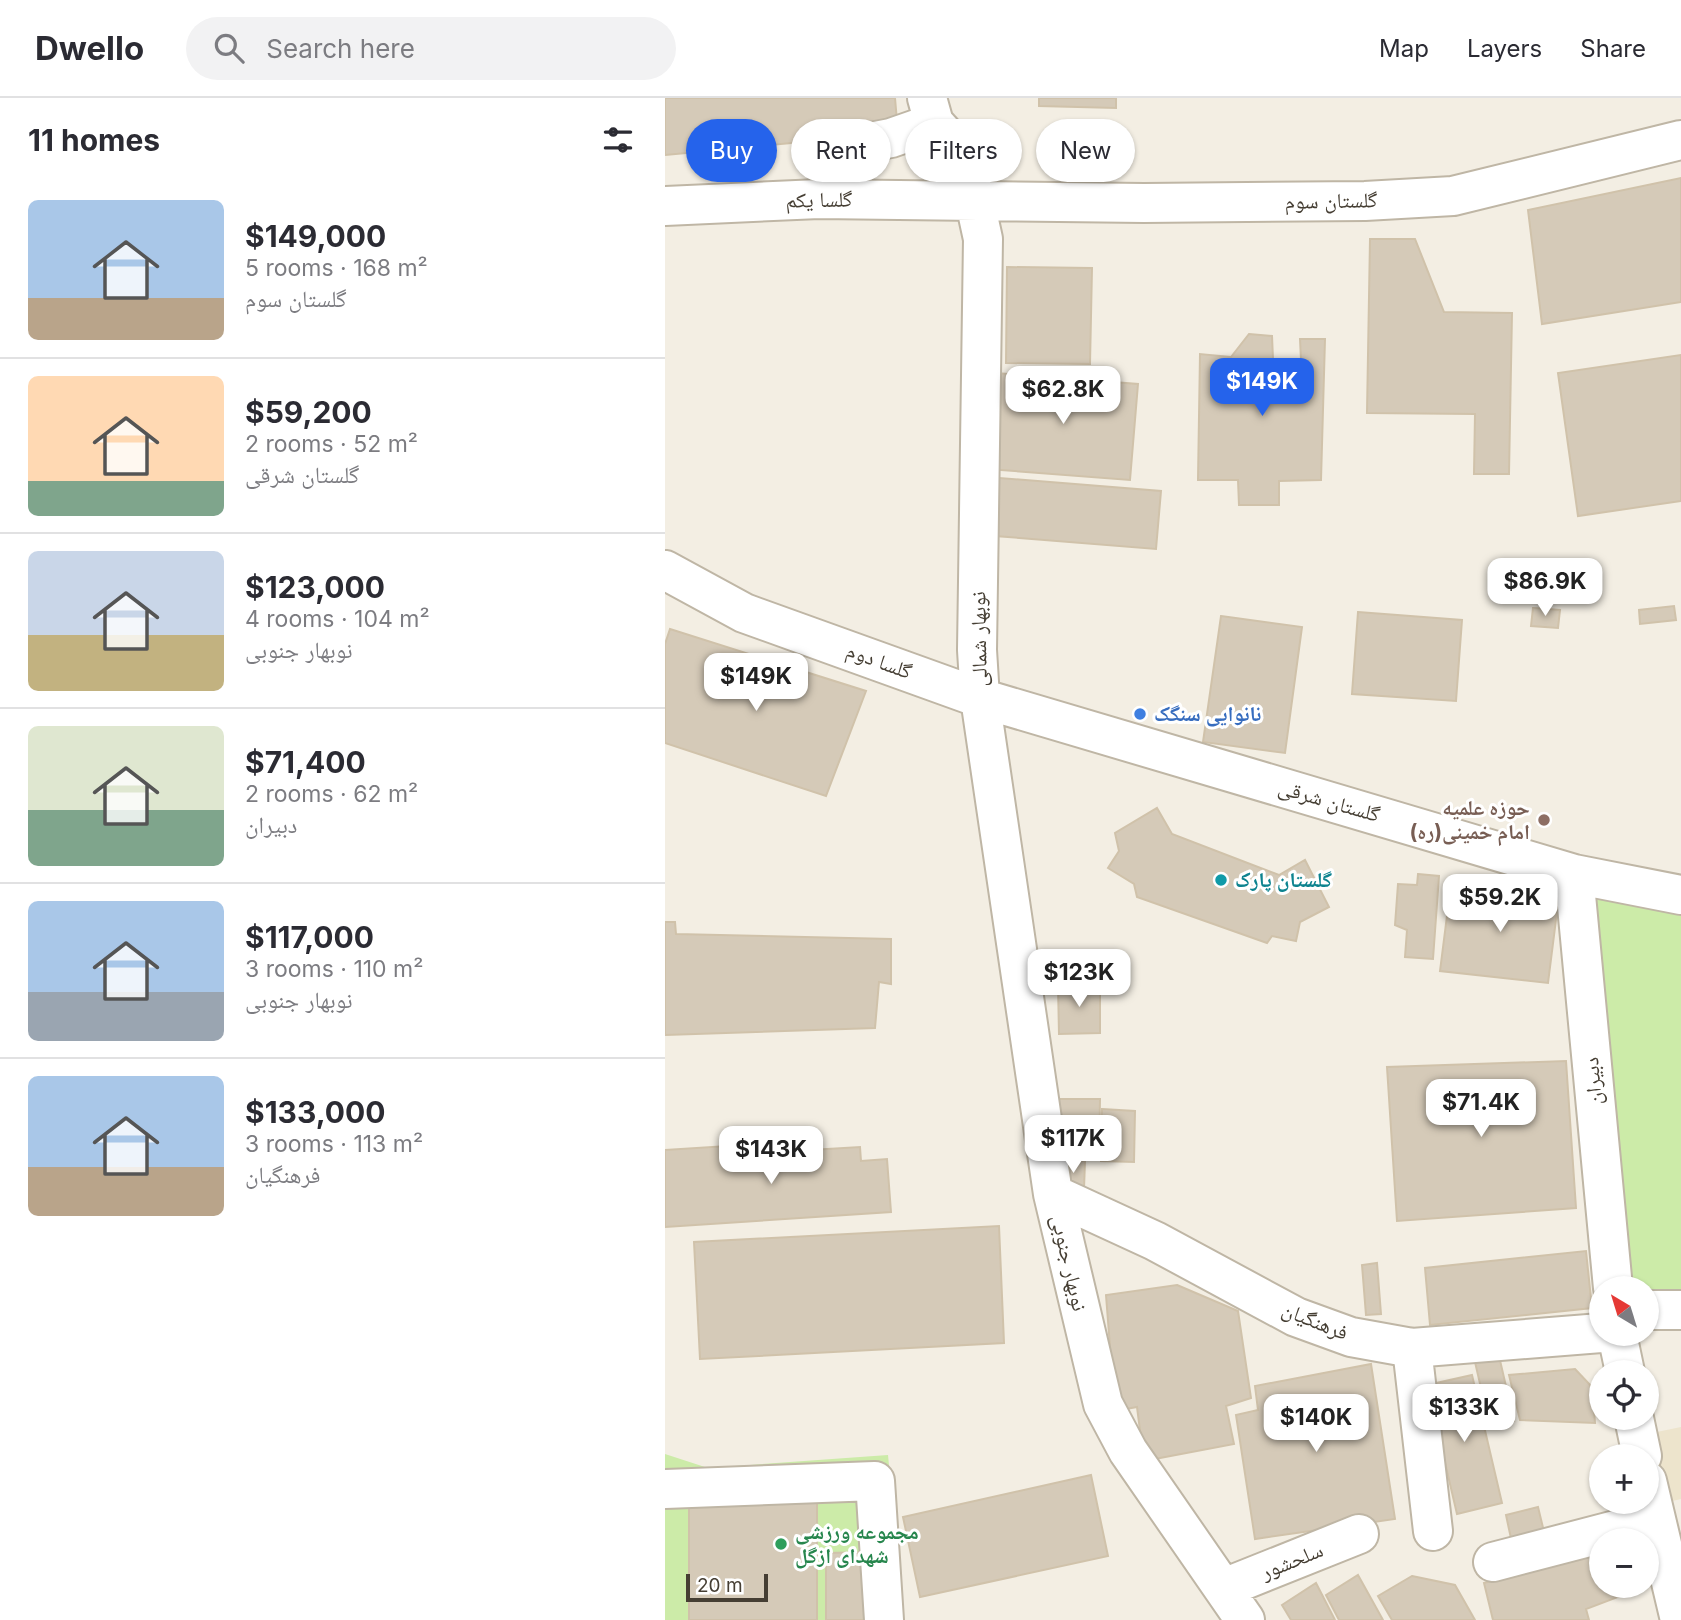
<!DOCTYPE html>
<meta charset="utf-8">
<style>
body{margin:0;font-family:Inter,"Noto Naskh Arabic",sans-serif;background:#f2f2f3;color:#2b2b33;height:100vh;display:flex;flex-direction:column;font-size:26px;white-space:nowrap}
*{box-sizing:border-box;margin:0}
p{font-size:23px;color:#7c7c81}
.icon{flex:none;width:38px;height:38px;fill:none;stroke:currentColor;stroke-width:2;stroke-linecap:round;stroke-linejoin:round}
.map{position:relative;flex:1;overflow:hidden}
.side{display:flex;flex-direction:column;background:#fff;width:665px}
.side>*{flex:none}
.banner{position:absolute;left:21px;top:21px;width:665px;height:63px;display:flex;gap:14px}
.needle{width:46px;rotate:322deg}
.controls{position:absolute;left:924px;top:1178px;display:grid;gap:14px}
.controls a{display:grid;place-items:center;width:70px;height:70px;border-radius:50%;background:#fff;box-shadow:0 2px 5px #0004;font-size:35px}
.scale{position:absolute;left:21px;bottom:18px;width:82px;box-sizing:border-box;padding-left:7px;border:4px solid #453e33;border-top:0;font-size:19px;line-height:24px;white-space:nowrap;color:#453e33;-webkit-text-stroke:5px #fff;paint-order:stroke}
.price{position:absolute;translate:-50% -60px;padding:0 16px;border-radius:14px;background:#fff;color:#222;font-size:23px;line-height:46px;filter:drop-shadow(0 2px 4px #0008)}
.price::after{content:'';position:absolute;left:50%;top:42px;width:21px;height:16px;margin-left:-10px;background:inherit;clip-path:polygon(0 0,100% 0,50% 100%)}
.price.on{background:#2563eb;color:#fff}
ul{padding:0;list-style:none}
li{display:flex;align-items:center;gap:21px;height:175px;padding:0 28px}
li+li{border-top:2px solid #e1e1e2}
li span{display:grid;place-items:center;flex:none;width:196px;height:140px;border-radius:10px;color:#555}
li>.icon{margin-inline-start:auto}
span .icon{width:84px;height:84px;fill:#fffc;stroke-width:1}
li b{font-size:30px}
h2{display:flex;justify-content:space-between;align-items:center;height:84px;padding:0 28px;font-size:30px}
.chip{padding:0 24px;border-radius:32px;background:#fff;box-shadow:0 2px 5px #0004;font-size:24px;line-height:63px}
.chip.on{background:#2563eb;color:#fff}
header{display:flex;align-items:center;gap:42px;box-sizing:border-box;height:98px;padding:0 35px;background:#fff;border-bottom:2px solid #e1e1e2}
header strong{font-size:33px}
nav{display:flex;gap:38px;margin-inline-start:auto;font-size:24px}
.search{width:490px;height:63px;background:#f2f2f3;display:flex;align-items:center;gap:18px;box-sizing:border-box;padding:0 24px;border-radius:38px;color:#7c7c81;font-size:26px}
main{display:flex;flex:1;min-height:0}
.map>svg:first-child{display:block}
</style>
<header>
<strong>Dwello</strong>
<div class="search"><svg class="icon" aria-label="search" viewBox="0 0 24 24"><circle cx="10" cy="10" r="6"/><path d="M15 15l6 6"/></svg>Search here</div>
<nav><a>Map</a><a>Layers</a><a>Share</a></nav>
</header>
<main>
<section class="side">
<h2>11 homes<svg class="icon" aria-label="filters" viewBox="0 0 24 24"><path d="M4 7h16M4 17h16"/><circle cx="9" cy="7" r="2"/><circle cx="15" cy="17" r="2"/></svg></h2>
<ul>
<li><span style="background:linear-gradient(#a9c7e8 70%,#b9a48a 0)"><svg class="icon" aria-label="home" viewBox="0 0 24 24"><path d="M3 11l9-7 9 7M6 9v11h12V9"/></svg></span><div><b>$149,000</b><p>5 rooms · 168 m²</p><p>گلستان سوم</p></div></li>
<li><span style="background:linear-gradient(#ffd9b3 75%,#7fa58c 0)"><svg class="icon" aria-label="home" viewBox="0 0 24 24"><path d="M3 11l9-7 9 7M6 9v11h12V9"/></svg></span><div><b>$59,200</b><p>2 rooms · 52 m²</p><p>گلستان شرقی</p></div></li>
<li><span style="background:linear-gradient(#c9d6e8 60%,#c2b280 0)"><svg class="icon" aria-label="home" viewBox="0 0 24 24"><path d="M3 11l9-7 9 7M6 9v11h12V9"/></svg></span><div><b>$123,000</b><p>4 rooms · 104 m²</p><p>نوبهار جنوبی</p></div></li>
<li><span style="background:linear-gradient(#dfe7d0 60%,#7fa58c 0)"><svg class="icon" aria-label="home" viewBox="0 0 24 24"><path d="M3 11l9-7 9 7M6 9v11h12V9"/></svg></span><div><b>$71,400</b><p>2 rooms · 62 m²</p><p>دبیران</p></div></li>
<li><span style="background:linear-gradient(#a9c7e8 65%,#9aa5b1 0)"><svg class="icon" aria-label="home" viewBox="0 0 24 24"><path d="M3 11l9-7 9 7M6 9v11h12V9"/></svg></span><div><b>$117,000</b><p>3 rooms · 110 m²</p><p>نوبهار جنوبی</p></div></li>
<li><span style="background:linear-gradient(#a9c7e8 65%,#b9a48a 0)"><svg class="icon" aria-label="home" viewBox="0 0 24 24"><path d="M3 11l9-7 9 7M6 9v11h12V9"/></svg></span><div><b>$133,000</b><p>3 rooms · 113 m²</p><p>فرهنگیان</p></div></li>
</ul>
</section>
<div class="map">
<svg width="1016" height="1522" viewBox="0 0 1016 1522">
<rect width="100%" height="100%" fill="#f3eee3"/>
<path fill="#ede4cc" d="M 1016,1329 L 1016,1401 L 1003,1404 L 987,1335 Z"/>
<path fill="#cceba8" d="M 923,793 L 1016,812 L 1016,1197 L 982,1197 L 982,1190 L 960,1190 Z
M 0,1356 L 43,1370 L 223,1357 L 239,1522 L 0,1522 Z"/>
<path fill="#d5cab8" stroke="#d0c2aa" stroke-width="2" d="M 0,0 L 230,0 L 233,35 L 0,57 Z
M 374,0 L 451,0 L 451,10 L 374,8 Z
M 1016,80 L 1016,204 L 877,226 L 863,112 Z
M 705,141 L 750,141 L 779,214 L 847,215 L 844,376 L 809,376 L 810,316 L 702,315 Z
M 342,169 L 427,170 L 425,266 L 341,265 Z
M 584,236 L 607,238 L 608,261 L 636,262 L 635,241 L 660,241 L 656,382 L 614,383 L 614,407 L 574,407 L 573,382 L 533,382 L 535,256 L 566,259 Z
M 1016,257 L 1016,403 L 913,418 L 893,275 Z
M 331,275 L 473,286 L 465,382 L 323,371 Z
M 334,380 L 496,393 L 491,451 L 330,438 Z
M 1009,508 L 1011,522 L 975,526 L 974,512 Z
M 868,510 L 895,512 L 893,530 L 866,528 Z
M 693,514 L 797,522 L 791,603 L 687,596 Z
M 556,518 L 637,529 L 620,655 L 538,644 Z
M 5,531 L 201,593 L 161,698 L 0,645 L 0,546 Z
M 492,710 L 507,736 L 614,777 L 640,762 L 664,809 L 635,824 L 631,843 L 607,838 L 602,845 L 472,799 L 469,786 L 443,770 L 454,753 L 450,735 Z
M 753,776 L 774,778 L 768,861 L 740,859 L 742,832 L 730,827 L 733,786 L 752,787 Z
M 786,786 L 894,798 L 883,885 L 775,873 Z
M 0,824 L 10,824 L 11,836 L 226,841 L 226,886 L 214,884 L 210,930 L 0,937 Z
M 435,887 L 435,935 L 394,936 L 393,888 Z
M 901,963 L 911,1110 L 732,1123 L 722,969 Z
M 394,1001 L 435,1001 L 434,1059 L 394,1058 Z
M 437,1011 L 470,1013 L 469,1064 L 436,1063 Z
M 78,1047 L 79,1066 L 130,1063 L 129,1053 L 195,1049 L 196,1063 L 222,1061 L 226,1114 L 0,1129 L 0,1052 Z
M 397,1063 L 420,1063 L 419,1091 L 397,1090 Z
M 334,1128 L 339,1245 L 35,1261 L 29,1144 Z
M 921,1153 L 927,1210 L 765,1227 L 760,1170 Z
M 712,1165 L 716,1216 L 701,1217 L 697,1167 Z
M 512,1187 L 573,1213 L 586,1300 L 561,1308 L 569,1346 L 479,1363 L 472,1309 L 450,1313 L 441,1197 Z
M 834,1258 L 849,1323 L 825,1329 L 810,1264 Z
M 706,1266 L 730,1421 L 590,1441 L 571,1317 L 593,1312 L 590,1288 Z
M 910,1271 L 927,1289 L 930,1325 L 855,1322 L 844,1277 Z
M 807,1277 L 837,1405 L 792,1416 L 762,1287 Z
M 426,1377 L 443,1458 L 255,1499 L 238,1419 Z
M 152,1404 L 152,1522 L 24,1522 L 24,1405 Z
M 873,1409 L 881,1442 L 848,1450 L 841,1417 Z
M 936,1450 L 936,1488 L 973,1488 L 974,1491 L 921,1511 L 924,1522 L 828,1522 L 819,1485 Z
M 209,1454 L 209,1522 L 161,1522 L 161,1455 Z
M 693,1477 L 718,1522 L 674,1522 L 661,1497 Z
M 747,1478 L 790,1487 L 810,1522 L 727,1522 L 713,1498 Z
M 651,1485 L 670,1522 L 626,1522 L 617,1507 Z"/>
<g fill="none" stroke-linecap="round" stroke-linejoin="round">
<g stroke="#bfb6a5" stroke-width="42">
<path id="minor" d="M 262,0 L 269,25 L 290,48 L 303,72 L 318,141 L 312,552 L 315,600 L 388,1096 L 438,1306 L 463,1353 L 580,1522
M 148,55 L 226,40 L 269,25
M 0,108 L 154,101 L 479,105 L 700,103 L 788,98 L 1016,42
M 0,472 L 79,515 L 315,600 L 909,776 L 1016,797
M 909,776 L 948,1190
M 388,1096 L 490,1143 L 631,1219 L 686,1239 L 747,1250 L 936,1235
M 982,1212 L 1016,1212
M 952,1236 L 960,1274
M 747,1250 L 768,1433
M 969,1320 L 977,1358
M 982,1383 L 1015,1522
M 0,1391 L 210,1383 L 219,1522
M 828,1464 L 989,1422
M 559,1490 L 694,1436"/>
</g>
<use href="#minor" stroke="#fff" stroke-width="38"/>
</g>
<circle fill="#3f7fe0" stroke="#fff" stroke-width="2.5" cx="475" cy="616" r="7"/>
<circle fill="#8d6e63" stroke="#fff" stroke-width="2.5" cx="879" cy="722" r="7"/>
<circle fill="#0f9aa8" stroke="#fff" stroke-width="2.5" cx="556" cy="782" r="7"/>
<circle fill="#2e9e5b" stroke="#fff" stroke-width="2.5" cx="116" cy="1446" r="7"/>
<g text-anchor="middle" stroke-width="6" stroke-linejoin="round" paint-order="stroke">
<g font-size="21" fill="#453e33" stroke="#fff">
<text transform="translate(154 102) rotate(-1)" y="7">گلسا يكم</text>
<text transform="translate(666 103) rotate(-1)" y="7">گلستان سوم</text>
<text transform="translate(314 541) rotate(-91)" y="7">نوبهار شمالی</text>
<text transform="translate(214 563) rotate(20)" y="7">گلسا دوم</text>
<text transform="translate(664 703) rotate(16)" y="7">گلستان شرقی</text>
<text transform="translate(928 983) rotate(-95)" y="7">دبیران</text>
<text transform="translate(404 1165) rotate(77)" y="7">نوبهار جنوبی</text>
<text transform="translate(650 1223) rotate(22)" y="7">فرهنگیان</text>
<text transform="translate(627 1463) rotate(-22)" y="7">سلحشور</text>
</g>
<g font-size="21" font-weight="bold" fill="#366cbe" stroke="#fff" text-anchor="start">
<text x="489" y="623">نانوایی سنگک</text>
</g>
<g font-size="21" font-weight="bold" fill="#785e54" stroke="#fff" text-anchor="end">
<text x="865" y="717">حوزه علمیه<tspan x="865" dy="24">امام خمینی(ره)</tspan></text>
</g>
<g font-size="21" font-weight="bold" fill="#0d838f" stroke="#fff" text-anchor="start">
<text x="570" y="789">گلستان پارک</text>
</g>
<g font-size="21" font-weight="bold" fill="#27864d" stroke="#fff" text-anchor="start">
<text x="130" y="1441">مجموعه ورزشی<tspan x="130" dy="24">شهدای ازگل</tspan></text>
</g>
</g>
</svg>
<div class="controls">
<a><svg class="needle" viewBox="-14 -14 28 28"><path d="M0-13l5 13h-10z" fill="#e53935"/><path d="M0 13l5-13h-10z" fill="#7c7c81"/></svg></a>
<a><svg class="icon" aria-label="locate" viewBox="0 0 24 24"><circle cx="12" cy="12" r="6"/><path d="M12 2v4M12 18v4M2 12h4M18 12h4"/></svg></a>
<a>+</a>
<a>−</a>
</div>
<div class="scale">20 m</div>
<b class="price on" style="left:597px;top:320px">$149K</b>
<b class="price" style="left:398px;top:328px">$62.8K</b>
<b class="price" style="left:880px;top:520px">$86.9K</b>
<b class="price" style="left:91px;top:615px">$149K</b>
<b class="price" style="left:835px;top:836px">$59.2K</b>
<b class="price" style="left:414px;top:911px">$123K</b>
<b class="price" style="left:816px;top:1041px">$71.4K</b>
<b class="price" style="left:408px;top:1077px">$117K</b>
<b class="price" style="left:106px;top:1088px">$143K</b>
<b class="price" style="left:799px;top:1346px">$133K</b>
<b class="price" style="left:651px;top:1356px">$140K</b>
<div class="banner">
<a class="chip on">Buy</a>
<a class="chip">Rent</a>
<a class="chip">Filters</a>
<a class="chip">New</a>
</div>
</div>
</main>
